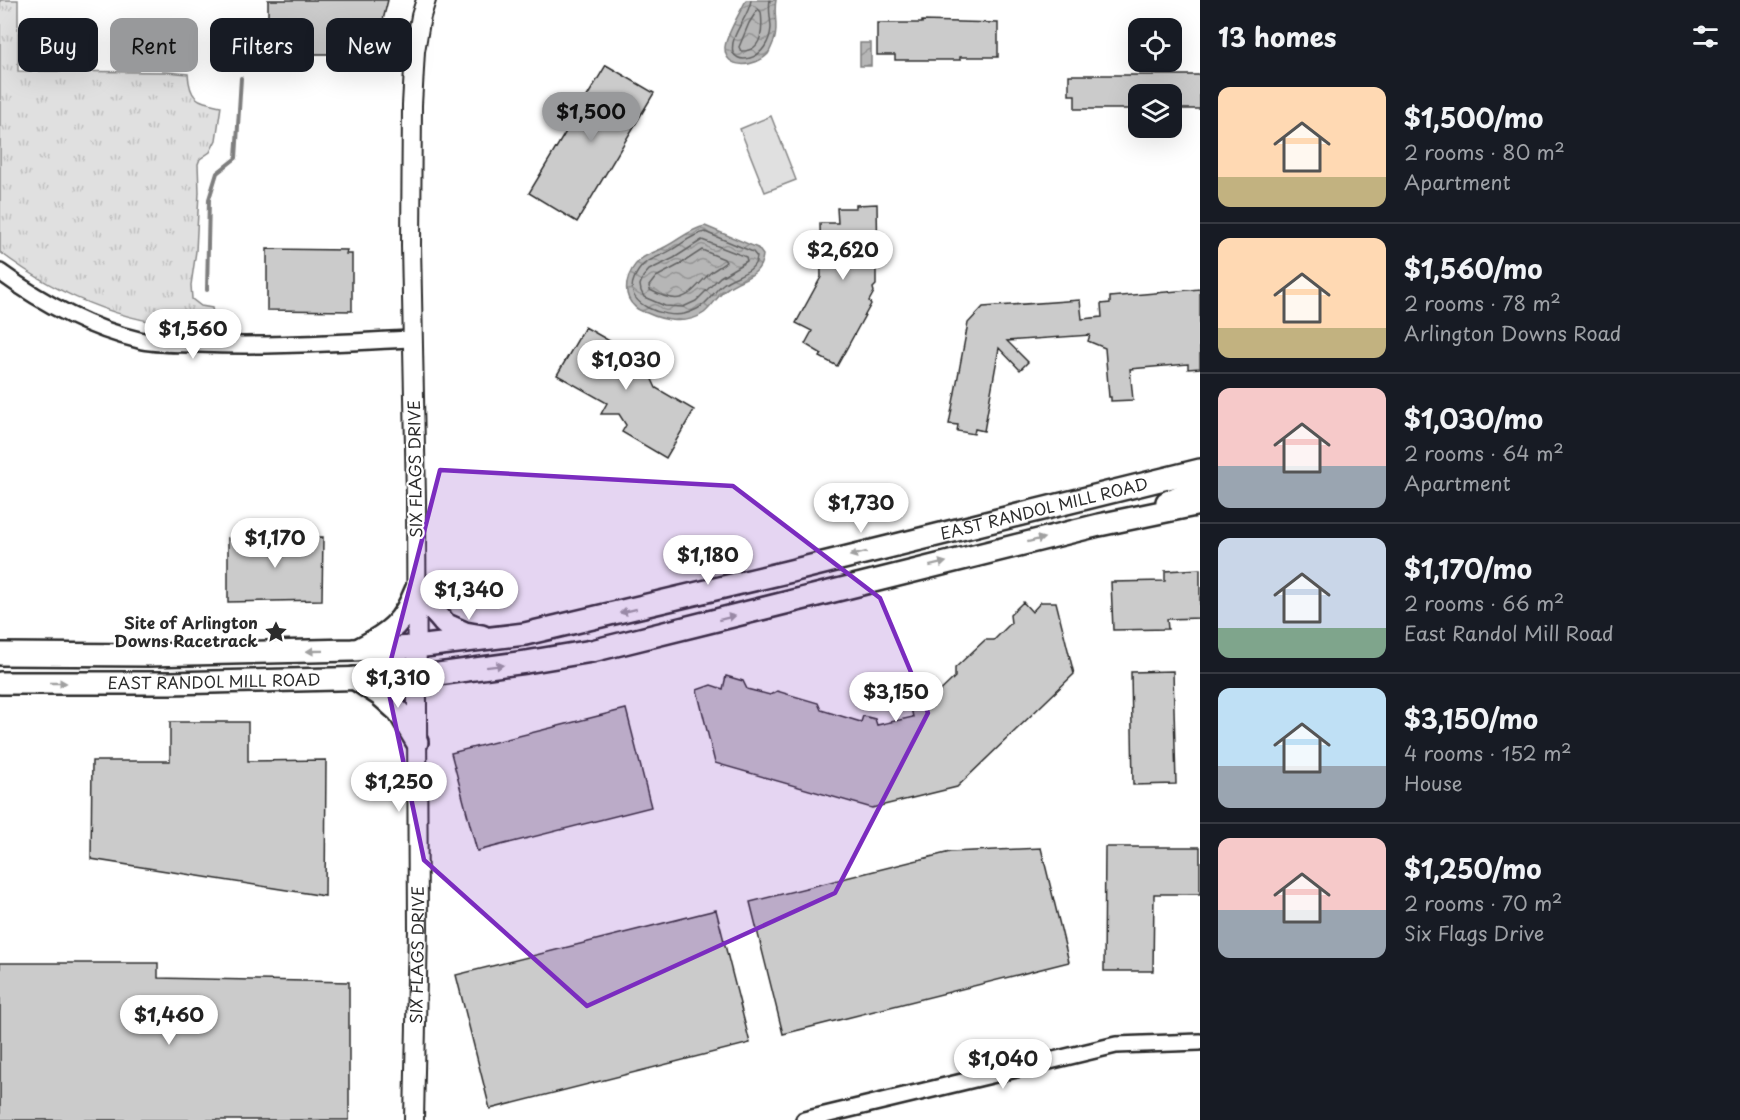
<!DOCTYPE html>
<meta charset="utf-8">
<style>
body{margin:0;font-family:"Playpen Sans",sans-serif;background:#242831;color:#f1f3f6;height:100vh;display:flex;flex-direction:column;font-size:22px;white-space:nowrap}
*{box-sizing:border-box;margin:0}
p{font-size:20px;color:#9ea1a6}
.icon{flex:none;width:33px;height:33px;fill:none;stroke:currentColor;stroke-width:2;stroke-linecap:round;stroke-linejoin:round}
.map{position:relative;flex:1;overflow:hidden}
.side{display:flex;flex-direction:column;background:#171b24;width:540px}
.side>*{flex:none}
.banner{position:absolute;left:18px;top:18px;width:570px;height:54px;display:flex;gap:12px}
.controls{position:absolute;left:1128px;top:18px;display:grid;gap:12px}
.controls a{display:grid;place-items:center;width:54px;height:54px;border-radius:12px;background:#171b24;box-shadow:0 6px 24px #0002;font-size:30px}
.price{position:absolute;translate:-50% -51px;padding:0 14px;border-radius:21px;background:#fff;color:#222;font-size:20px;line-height:39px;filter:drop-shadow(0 2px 3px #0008)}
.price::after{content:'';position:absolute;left:50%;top:36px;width:18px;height:14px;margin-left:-9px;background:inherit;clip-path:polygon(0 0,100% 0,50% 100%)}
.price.selected{background:#98999b;color:#111}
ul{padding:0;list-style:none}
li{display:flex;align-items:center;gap:18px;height:150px;padding:0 18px}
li+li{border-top:2px solid #363941}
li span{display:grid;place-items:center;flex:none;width:168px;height:120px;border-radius:12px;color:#555}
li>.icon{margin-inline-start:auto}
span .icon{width:72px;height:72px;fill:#fffc;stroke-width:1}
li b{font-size:26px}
h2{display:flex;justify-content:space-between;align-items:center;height:72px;padding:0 18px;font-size:26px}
.pill{padding:0 21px;border-radius:12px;background:#171b24;box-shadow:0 6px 24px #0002;font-size:21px;line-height:54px}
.pill.selected{background:#98999b;color:#111}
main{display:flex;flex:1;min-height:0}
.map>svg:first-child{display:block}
</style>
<main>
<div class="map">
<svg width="1200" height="1120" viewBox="0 0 1200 1120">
<defs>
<pattern id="grass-tufts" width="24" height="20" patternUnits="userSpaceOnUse" patternTransform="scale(1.5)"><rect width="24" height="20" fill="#e0e0e0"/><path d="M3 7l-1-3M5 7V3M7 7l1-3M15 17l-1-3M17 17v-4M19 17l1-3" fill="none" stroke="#c0c0c0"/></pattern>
<pattern id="water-waves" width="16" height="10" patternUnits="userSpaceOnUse" patternTransform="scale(1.5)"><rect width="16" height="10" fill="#b6b6b6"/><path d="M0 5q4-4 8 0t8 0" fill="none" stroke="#949494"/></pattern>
</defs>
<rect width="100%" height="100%" fill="#fff"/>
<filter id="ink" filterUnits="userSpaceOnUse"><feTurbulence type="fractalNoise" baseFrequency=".0167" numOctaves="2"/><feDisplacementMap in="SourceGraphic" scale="12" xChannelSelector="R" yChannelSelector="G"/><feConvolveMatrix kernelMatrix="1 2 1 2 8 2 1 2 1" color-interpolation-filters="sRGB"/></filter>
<g filter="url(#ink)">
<path fill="url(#grass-tufts)" stroke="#868686" stroke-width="1.5" d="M 0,0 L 18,0 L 18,71 L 167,72 L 188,74 C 190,101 198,101 221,106 L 216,140 L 210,152 L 200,159 L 198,164 L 199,192 L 196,251 L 191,285 L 192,299 L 201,306 L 212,308 L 216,327 C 137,329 62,299 0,252 Z"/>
<path fill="#e0e0e0" stroke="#868686" stroke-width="1.5" d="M 771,116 L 796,180 L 765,192 L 740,129 Z"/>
<path fill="url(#water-waves)" stroke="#7e7e7e" stroke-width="1.5" d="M 746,0 L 776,0 C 773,14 779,28 774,41 C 772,45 770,51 768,54 C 756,67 724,71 725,47 C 726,35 741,11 746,0 Z
M 860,43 L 871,43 L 871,66 L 860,66 Z
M 705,226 L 758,248 L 763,255 C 761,276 745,277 729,287 C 719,293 713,306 704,313 C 687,325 664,321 647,313 C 643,312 638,310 635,307 C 620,293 627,271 641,259 C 647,254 658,251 665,247 C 679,240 690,229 705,226 Z"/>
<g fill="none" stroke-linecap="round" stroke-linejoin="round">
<path stroke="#636363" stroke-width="1.5" d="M 751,0 C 749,18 729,34 733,53 C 737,59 743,60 750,58 C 762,55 770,41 771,28 C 771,19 768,10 770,0
M 758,9 L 761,12 C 763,28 763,52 741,51 L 739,47 L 749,23 Z
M 705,232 L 753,252 L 757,257 C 755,274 734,275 723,284 C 714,291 708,304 697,309 C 693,311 688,313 684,314 C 665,318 623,305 634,279 C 636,274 640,268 644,264 C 652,258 664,255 673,249 C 683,243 693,234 705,232 Z
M 702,240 L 746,257 L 747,261 L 720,277 L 696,301 L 683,307 L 665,306 L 644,297 L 641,291 L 640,285 L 643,277 L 649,270 L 674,258 Z
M 702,250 L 724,259 L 726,262 C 721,266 715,269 710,273 C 688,295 684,308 650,290 L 649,286 L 656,277 L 679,265 Z"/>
<path stroke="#7e7e7e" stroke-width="4" d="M 207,290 L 209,199 L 217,173 L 236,158 L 241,78"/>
</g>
<path fill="#cbcbcb" stroke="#2b2b2b" stroke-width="1.5" d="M 268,0 L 388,0 L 377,44 L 377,52 L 368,52 L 368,54 L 277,54 L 277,43 L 268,43 Z
M 922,21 L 998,23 L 998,57 L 960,57 L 960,60 L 895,60 L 895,55 L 877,55 L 877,23 L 922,23 Z
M 606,65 L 654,93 L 577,222 L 529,193 Z
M 1069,75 L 1200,75 L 1200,109 L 1172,109 L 1172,94 L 1138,94 L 1138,109 L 1075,109 L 1075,95 L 1069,95 Z
M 877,204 L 878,268 L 876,270 L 876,285 L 873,288 L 874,292 L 869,301 L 871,304 L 837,366 L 820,357 L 822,354 L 805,344 L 812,331 L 796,323 L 821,277 L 820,223 L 838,223 L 837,208 L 856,208 L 856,205 Z
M 267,249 L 347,250 L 346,254 L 352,254 L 352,311 L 267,310 Z
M 1200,289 L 1200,368 L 1188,369 L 1188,364 L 1130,369 L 1133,400 L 1111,401 L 1111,397 L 1109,397 L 1105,348 L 1088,341 L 1090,335 L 1007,341 L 1028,362 L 1020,370 L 999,348 L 984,431 L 975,429 L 974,434 L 957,431 L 958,425 L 949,424 L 968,323 L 983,307 L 1080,300 L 1082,319 L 1102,317 L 1101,304 L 1110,303 L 1110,297 Z
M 585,327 L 643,360 L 656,388 L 694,410 L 666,458 L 622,432 L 626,425 L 619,414 L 601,414 L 607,403 L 557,375 Z
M 323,537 L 322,600 L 228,602 L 228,538 Z
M 1200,569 L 1200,618 L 1167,619 L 1168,629 L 1113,630 L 1111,582 L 1165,581 L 1165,571 Z
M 1023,602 L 1032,612 L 1041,602 L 1056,602 L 1074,674 L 957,787 L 872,808 L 715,763 L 697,690 L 711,685 L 723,689 L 726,676 L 743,681 L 747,689 L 770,695 L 777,691 L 818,703 L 821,710 L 861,722 L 863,716 L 875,719 L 877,725 L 913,717 L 911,708 L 920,700 L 925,706 L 955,677 L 955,668 L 985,640 L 994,640 L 1011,623 L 1010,615 Z
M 1173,671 L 1176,784 L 1133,785 L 1131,672 Z
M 626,709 L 651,807 L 477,851 L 451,753 Z
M 170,722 L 248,722 L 248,761 L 326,760 L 325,896 L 91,859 L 92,761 L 170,761 Z
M 1105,847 L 1200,847 L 1200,894 L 1154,894 L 1153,971 L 1104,971 Z
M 1041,848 L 1069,962 L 783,1034 L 750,902 L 950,852 Z
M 716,910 L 750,1043 L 490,1109 L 456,975 Z
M 0,963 L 158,963 L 158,978 L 349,982 L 349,1120 L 0,1120 Z"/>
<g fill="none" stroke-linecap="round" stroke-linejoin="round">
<g stroke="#2b2b2b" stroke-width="20">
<path id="minor" d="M 0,272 C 41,302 88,328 139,340 C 157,345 179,343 198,344 C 270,347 342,342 413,339
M 804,1120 L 1116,1045 L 1200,1042"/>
</g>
<g stroke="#2b2b2b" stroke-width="22">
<g id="tertiary">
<path id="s1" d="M 414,1120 L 418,928 L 416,498 L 411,245 L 412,105 L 415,51 L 421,16 L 426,0"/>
</g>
</g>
<g stroke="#2b2b2b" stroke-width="26">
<g id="secondary">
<path d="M 1167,502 L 1200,487"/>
<path d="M 361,648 C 391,632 403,623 416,590 L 445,624 L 465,633 L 482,636"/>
<path id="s2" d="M 0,654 L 148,655 L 352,650 L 416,647 L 525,634 L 787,572 L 1200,470"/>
<path d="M 354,678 L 380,695 L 399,712 L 417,742"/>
<path id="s3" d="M 0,683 L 170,683 L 416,677 L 526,662 L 592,651 L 1099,525 L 1200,504"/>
</g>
</g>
<use href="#minor" stroke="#fff" stroke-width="15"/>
<use href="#tertiary" stroke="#fff" stroke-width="18"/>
<use href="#secondary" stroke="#fff" stroke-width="21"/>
</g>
<defs><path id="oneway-solid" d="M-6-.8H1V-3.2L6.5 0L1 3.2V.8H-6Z" transform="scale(1.5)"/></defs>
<g fill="#a0a0a0">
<use href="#oneway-solid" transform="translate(1036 540) rotate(-14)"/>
<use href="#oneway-solid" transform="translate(858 554) rotate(166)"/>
<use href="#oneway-solid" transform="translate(938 564) rotate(-14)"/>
<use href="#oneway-solid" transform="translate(628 611) rotate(166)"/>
<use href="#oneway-solid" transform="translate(727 618) rotate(-14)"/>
<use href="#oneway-solid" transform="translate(315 651) rotate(179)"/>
<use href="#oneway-solid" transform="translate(495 666) rotate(-7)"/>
<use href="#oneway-solid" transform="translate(58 683)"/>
</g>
</g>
<path fill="#7b2cbf" fill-opacity="0.2" stroke="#7b2cbf" stroke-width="4.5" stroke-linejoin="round" d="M 440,470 L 733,486 L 880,598 L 928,713 L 835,893 L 587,1006 L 424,860 L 386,679 Z"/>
<defs>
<g id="sight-bare" transform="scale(1.8)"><path d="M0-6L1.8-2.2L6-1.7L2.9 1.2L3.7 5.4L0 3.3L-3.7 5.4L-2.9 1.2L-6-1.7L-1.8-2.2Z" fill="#2b2b2b" stroke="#fff" stroke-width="2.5" paint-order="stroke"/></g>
</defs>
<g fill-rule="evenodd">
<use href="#sight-bare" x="276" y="632"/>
</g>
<g text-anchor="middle" stroke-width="4.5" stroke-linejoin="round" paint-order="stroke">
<g font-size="16" fill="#2b2b2b" stroke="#fff">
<text transform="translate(415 469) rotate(-91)" y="6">SIX FLAGS DRIVE</text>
<text dy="6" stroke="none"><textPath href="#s2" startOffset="1060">EAST RANDOL MILL ROAD</textPath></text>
<text dy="6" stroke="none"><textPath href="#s3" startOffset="214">EAST RANDOL MILL ROAD</textPath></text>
<text dy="6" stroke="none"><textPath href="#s1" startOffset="165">SIX FLAGS DRIVE</textPath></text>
</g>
<g font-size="16" font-weight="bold" fill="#2b2b2b" stroke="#fff" text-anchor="end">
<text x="258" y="629">Site of Arlington<tspan x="258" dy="18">Downs Racetrack</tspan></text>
</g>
</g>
</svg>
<div class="controls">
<a><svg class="icon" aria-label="locate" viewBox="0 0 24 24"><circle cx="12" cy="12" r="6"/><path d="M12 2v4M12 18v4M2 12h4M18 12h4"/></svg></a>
<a><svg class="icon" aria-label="layers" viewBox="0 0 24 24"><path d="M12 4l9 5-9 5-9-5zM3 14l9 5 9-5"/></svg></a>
</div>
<b class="price selected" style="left:591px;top:143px">$1,500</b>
<b class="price" style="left:843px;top:281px">$2,620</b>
<b class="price" style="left:193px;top:360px">$1,560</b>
<b class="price" style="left:626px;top:391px">$1,030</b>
<b class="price" style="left:861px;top:534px">$1,730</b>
<b class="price" style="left:275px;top:569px">$1,170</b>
<b class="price" style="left:708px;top:586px">$1,180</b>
<b class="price" style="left:469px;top:621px">$1,340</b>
<b class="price" style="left:398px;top:709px">$1,310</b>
<b class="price" style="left:896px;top:723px">$3,150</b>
<b class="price" style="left:399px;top:813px">$1,250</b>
<b class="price" style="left:169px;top:1046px">$1,460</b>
<b class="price" style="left:1003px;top:1090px">$1,040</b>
<div class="banner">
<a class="pill">Buy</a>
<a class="pill selected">Rent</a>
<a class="pill">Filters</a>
<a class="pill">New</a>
</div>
</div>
<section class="side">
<h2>13 homes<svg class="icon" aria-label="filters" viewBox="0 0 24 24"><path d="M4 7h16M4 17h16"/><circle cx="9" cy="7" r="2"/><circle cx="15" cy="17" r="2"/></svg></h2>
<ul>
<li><span style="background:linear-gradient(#ffd9b3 75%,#c2b280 0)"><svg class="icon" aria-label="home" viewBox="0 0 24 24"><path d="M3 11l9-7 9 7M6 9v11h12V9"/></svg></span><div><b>$1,500/mo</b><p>2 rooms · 80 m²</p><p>Apartment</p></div></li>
<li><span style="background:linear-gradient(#ffd9b3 75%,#c2b280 0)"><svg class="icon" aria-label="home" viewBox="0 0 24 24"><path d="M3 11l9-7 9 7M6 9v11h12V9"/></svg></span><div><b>$1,560/mo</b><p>2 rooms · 78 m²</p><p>Arlington Downs Road</p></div></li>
<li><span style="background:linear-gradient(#f6c9c9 65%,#9aa5b1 0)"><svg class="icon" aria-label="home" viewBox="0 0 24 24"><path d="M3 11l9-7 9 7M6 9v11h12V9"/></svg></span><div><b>$1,030/mo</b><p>2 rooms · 64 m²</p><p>Apartment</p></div></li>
<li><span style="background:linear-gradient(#c9d6e8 75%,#7fa58c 0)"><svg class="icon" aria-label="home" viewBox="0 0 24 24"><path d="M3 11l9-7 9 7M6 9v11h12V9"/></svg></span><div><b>$1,170/mo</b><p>2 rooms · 66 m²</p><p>East Randol Mill Road</p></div></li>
<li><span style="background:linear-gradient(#bfe0f5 65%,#9aa5b1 0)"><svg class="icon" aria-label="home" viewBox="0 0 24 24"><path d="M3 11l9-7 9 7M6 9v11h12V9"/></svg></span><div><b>$3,150/mo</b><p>4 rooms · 152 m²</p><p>House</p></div></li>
<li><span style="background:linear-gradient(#f6c9c9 60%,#9aa5b1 0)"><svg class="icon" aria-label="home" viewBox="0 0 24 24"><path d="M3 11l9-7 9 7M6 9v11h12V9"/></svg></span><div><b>$1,250/mo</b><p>2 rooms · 70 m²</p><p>Six Flags Drive</p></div></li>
</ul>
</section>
</main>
